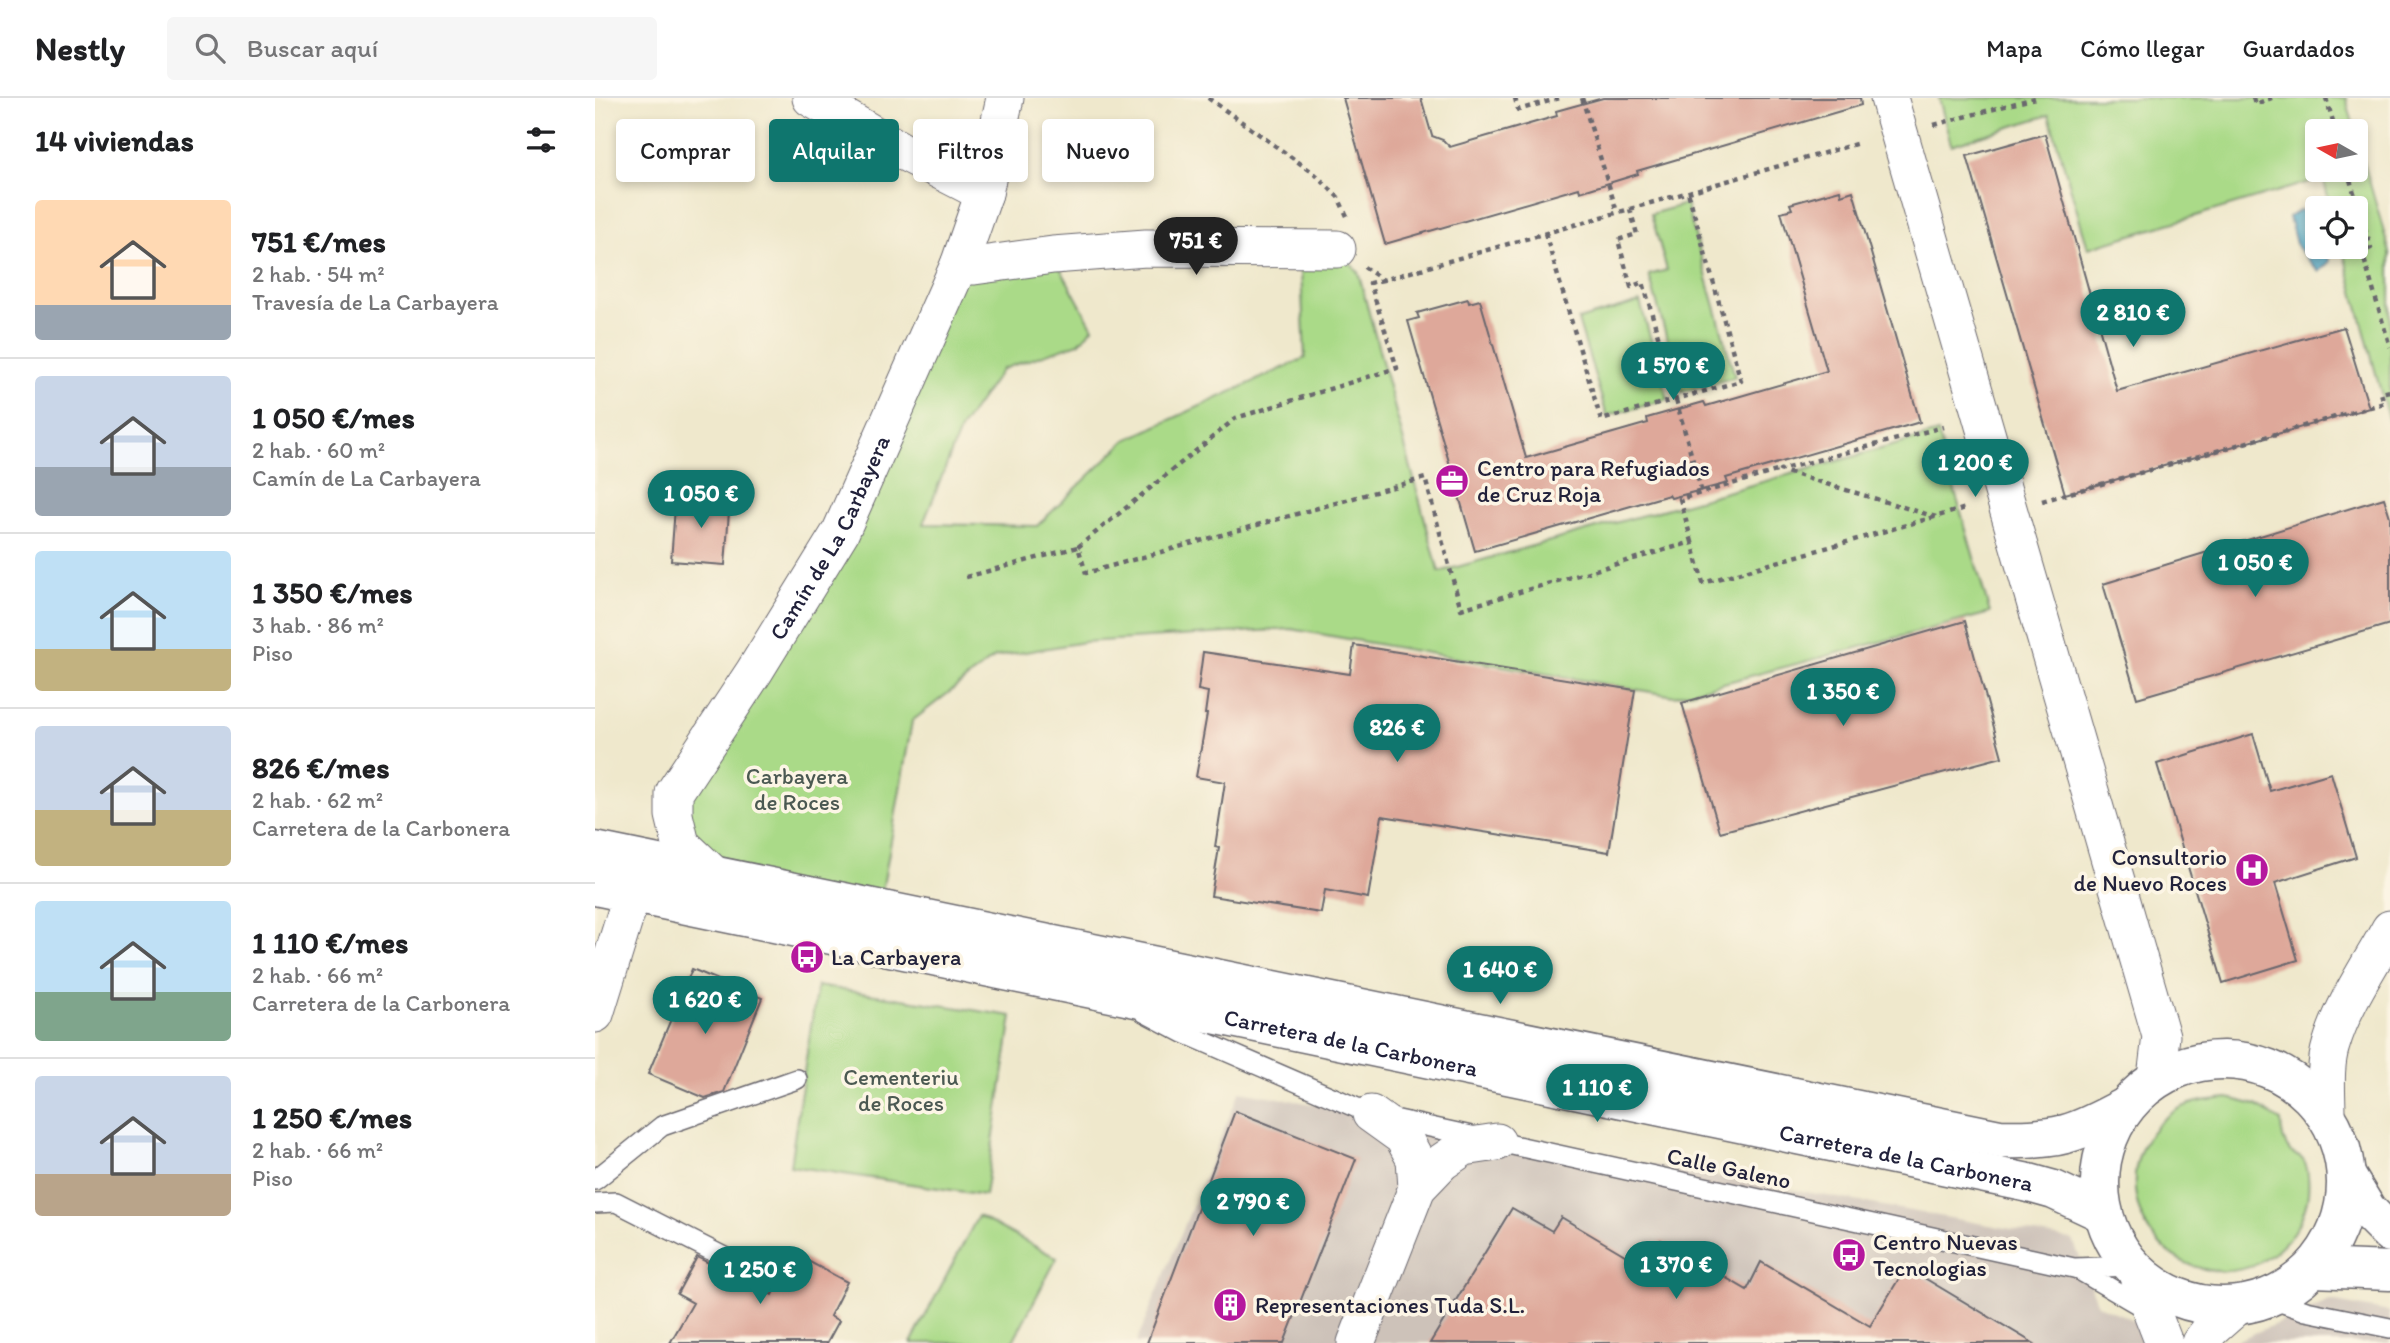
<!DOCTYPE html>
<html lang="es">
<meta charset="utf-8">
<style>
body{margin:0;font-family:Itim,sans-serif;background:#f6f6f6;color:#202124;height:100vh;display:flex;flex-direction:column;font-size:26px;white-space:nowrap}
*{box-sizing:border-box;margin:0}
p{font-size:23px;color:#757577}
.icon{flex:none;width:38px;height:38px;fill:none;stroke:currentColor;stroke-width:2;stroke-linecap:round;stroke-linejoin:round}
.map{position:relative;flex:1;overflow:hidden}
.drawer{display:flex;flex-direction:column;background:#fff;width:595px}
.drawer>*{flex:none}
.top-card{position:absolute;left:21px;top:21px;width:665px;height:63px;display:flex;gap:14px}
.needle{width:46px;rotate:279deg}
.buttons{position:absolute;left:1710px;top:21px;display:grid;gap:14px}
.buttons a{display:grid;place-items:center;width:63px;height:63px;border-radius:7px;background:#fff;box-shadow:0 4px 10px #0003;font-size:35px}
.price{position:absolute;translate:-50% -60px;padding:0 16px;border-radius:24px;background:#0f766e;color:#fff;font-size:23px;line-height:46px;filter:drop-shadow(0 2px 4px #0008)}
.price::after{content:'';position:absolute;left:50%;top:42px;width:21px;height:16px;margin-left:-10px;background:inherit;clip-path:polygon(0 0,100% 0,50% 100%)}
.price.active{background:#222;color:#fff}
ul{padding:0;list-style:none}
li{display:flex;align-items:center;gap:21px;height:175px;padding:0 35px}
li+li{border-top:2px solid #e0e0e0}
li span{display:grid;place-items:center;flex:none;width:196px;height:140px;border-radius:7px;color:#555}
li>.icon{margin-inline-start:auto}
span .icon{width:84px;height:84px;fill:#fffc;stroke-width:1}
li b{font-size:30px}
h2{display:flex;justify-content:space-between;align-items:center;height:84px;padding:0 35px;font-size:30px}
.pill{padding:0 24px;border-radius:7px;background:#fff;box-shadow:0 4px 10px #0003;font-size:24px;line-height:63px}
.pill.active{background:#0f766e;color:#fff}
header{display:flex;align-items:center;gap:42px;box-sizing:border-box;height:98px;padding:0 35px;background:#fff;border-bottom:2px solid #e0e0e0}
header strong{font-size:33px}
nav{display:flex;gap:38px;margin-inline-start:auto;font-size:24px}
.search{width:490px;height:63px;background:#f6f6f6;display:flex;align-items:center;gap:18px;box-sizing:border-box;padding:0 24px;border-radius:7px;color:#757577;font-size:26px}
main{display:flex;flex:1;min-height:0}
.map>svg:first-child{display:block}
</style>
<header>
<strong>Nestly</strong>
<div class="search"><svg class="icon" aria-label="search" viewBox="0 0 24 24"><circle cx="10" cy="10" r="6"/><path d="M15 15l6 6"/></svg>Buscar aquí</div>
<nav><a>Mapa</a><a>Cómo llegar</a><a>Guardados</a></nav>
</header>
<main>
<section class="drawer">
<h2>14 viviendas<svg class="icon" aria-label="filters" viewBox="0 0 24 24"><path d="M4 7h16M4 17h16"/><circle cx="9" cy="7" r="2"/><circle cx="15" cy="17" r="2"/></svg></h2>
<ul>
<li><span style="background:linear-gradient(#ffd9b3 75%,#9aa5b1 0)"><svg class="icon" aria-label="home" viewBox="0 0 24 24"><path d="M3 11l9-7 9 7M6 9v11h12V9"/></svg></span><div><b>751 €/mes</b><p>2 hab. · 54 m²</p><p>Travesía de La Carbayera</p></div></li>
<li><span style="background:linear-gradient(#c9d6e8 65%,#9aa5b1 0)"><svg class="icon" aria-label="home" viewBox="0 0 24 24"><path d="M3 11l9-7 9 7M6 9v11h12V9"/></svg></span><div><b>1 050 €/mes</b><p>2 hab. · 60 m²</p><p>Camín de La Carbayera</p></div></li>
<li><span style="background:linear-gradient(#bfe0f5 70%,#c2b280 0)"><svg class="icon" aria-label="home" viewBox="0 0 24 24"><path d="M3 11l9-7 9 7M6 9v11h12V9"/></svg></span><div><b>1 350 €/mes</b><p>3 hab. · 86 m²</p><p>Piso</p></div></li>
<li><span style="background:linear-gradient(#c9d6e8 60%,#c2b280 0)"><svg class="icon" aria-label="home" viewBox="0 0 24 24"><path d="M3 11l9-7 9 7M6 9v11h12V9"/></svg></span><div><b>826 €/mes</b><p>2 hab. · 62 m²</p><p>Carretera de la Carbonera</p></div></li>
<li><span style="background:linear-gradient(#bfe0f5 65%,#7fa58c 0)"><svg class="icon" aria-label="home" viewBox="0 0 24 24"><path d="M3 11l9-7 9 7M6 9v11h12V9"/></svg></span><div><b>1 110 €/mes</b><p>2 hab. · 66 m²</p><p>Carretera de la Carbonera</p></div></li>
<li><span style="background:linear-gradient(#c9d6e8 70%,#b9a48a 0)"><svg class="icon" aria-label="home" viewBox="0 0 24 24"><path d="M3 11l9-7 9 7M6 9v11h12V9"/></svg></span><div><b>1 250 €/mes</b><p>2 hab. · 66 m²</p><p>Piso</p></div></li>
</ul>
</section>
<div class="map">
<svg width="1795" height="1245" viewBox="0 0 1795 1245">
<rect width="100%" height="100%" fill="#fcf5e5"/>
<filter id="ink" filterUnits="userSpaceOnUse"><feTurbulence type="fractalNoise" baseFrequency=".0143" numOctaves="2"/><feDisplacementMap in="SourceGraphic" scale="14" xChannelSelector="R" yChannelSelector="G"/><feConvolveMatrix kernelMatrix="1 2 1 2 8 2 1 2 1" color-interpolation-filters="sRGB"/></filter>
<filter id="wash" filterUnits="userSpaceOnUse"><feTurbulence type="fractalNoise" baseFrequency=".00686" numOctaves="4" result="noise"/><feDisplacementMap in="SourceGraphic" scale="28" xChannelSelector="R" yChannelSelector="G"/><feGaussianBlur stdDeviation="1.57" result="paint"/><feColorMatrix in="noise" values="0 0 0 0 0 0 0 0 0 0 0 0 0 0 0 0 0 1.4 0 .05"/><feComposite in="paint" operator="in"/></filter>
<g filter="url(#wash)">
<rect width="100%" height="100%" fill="#efe8cc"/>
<path fill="#cdc2b9" d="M 645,993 L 1478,1142 L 1503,1207 L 1587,1242 L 1613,1245 L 541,1245 Z
M 1735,1203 L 1795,1214 L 1795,1245 L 1636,1245 Z"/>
<path fill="#aada88" stroke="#667e62" stroke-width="2" d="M 1344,0 L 1751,0 L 1760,33 L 1722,33 L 1722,72 L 1760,72 L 1760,34 L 1795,155 L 1795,328 L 1747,149 L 1760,149 L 1760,110 L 1736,110 L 1728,80 L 1493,150 L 1454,17 L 1356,47 Z
M 1091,106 L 1140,279 L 1087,294 L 1054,177 L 1072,172 L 1056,116 Z
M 705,151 L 742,151 L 763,174 L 844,474 L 1343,335 L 1395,515 L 1079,598 L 696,531 L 489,544 L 400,559 L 317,623 L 284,811 L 119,777 L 79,717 L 364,167 L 458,157 L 498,230 L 484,245 L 407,271 L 366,330 L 328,426 L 442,428 L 531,342 L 710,260 Z
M 1045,204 L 1073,301 L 1012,318 L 983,222 Z
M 222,888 L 417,918 L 390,1097 L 195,1068 Z
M 1633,1000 L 1661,1007 L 1686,1023 C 1686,1033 1688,1045 1695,1053 C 1698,1057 1705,1058 1708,1062 C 1715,1071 1714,1093 1712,1103 C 1706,1129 1690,1148 1669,1162 C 1657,1170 1639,1174 1624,1173 C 1540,1168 1509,1061 1577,1015 C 1594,1003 1614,1002 1633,1000 Z
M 383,1118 L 462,1160 L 417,1245 L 316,1245 Z"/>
<path fill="#4aa8c9" stroke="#366582" stroke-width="2" d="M 1706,112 L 1722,140 L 1722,149 L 1727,149 L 1735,163 L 1724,174 L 1702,149 L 1694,119 Z"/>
<g id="blocks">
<path fill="#dea89a" d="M 748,0 L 826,0 L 837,38 L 848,42 L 855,49 L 962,18 L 961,13 L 1008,0 L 1265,0 L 1266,7 L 1042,73 L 1043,76 L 985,94 L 984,90 L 790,146 Z
M 1450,36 L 1522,293 L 1749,229 L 1774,310 L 1470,396 L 1372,58 Z
M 1245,92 L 1246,97 L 1258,93 L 1325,324 L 1131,380 L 1133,385 L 1076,400 L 1074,397 L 880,453 L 813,223 L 824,220 L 822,215 L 873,201 L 874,205 L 885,202 L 931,360 L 1053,325 L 1052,320 L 1109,304 L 1111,308 L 1232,273 L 1186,114 L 1197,111 L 1195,106 Z
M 81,396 L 135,400 L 130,467 L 76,463 Z
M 1789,400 L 1795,419 L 1795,526 L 1542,600 L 1508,486 Z
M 1370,523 L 1407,659 L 1125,734 L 1087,605 Z
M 759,547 L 1040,592 L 1014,754 L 787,718 L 773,800 L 730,792 L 726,815 L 616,798 L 624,750 L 620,749 L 630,684 L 601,679 L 612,616 L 610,616 L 613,594 L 603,592 L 608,554 L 755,576 Z
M 1658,636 L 1675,693 L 1736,675 L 1761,759 L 1680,785 L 1703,862 L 1628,885 L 1562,666 Z
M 97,871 L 167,900 L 129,994 L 110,1000 L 53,976 Z
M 640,1013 L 761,1061 L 689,1245 L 552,1245 Z
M 917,1110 L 957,1133 L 966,1119 L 1050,1169 L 1066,1142 L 1152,1192 L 1166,1164 L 1275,1228 L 1311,1169 L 1438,1245 L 835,1245 Z
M 198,1155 L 252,1184 L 235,1218 L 244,1223 L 232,1245 L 75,1245 L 98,1205 L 82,1196 L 102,1159 L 177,1197 Z"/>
</g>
</g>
<g filter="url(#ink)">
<use href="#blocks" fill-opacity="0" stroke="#6a676e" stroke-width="2"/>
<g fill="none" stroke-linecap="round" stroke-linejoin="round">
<g stroke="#6a676e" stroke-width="22">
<path id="service" d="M 549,914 L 589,935 L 776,1016 L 1479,1170 L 1537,1168
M 0,1082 L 67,1028 L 202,981
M 0,1105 L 21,1104 L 135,1162
M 1484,1172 L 1551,1211
M 1674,1200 L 1711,1213 L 1795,1230"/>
</g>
<g stroke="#6a676e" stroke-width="39">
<g id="minor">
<path d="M 216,0 L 307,53 L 389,95"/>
<path d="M 1294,0 L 1566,938 L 1561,980"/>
<path d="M 364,167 L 379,168 L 458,157 L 551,150 L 742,151"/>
<path id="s1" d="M 119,777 L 86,746 L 79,717 L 79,695 L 159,574 L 246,433 L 364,167 L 389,95 L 410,0"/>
<path d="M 0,916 L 37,796"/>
<path d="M 776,1016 L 808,1039 L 820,1061 L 822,1090"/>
<path d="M 1732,1017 C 1732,994 1729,969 1736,947 C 1748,906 1775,868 1795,831"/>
<path d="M 1541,1173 L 1569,1245"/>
<path d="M 761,1245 L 822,1090 L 847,1064 L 869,1049 L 902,1044"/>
<path d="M 1605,1245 L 1616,1231 L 1641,1209"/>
</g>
</g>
<g stroke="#6a676e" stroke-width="41">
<g id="tertiary">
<path d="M 0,753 L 1405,1041 C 1464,1043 1480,1036 1530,1009"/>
<path id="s2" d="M 0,788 L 1434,1085 L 1459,1092 L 1508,1115"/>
<circle cx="1628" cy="1085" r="123"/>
<path d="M 1752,1079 L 1772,1112 L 1795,1135"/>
<path d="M 1718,1170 L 1795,1173"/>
</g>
</g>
<path stroke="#6a676e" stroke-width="4.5" stroke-dasharray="5 5" stroke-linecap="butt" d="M 613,0 L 720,76 L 743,99 L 752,118
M 920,0 L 923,12 L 965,0
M 987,0 L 1022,114
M 1658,0 L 1660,6 L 1677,0
M 1731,0 L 1741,33
M 1339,27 L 1440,0
M 1752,72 L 1776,150 L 1767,154 L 1795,249
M 1035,111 L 1042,136 L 1023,142 L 1036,189 L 1048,184 L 1107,395
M 950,135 L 1006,322 L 1146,283 L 1093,94
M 769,169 L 788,182 L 1264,45
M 1447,403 L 1789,305 L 1786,295 L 1795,293
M 1341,419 L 1185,372 L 1348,329
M 1097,444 L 1085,401 L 1185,372
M 483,449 L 641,320 L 802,270 L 775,185 L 788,182
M 371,479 L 483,449 L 491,475 L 830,380 L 866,511 L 1097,444 L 1108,485 L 1371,410"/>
<use href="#service" stroke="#fff" stroke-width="19"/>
<use href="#minor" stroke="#fff" stroke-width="37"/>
<use href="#tertiary" stroke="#fff" stroke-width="38"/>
</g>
</g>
<defs>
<g id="office-disc" transform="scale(1.75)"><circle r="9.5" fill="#b5179e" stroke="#fcf5e5"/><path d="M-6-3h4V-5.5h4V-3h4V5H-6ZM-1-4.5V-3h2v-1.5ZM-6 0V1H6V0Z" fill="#fff"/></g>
<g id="hospital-disc" transform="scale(1.75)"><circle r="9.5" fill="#b5179e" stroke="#fcf5e5"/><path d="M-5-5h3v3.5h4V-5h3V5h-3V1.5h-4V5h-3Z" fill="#fff"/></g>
<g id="bus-disc" transform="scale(1.75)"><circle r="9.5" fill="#b5179e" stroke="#fcf5e5"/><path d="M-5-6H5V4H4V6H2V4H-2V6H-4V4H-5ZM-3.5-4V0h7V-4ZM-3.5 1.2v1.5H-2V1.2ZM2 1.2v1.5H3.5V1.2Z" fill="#fff"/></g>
<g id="building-disc" transform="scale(1.75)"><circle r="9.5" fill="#b5179e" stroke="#fcf5e5"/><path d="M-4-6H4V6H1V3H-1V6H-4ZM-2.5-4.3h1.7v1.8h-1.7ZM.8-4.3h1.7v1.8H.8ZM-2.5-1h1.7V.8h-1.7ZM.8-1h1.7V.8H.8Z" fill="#fff"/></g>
</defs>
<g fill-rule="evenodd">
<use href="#office-disc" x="857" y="383"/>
<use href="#hospital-disc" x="1657" y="772"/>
<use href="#bus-disc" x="212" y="859"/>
<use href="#bus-disc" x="1254" y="1157"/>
<use href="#building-disc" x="635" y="1207"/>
</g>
<g text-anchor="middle" stroke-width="7" stroke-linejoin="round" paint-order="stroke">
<g font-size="23" fill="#22223b" stroke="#fcf5e5" text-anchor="start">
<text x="882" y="378">Centro para Refugiados<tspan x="882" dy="26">de Cruz Roja</tspan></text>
<text x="1632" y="767" text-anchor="end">Consultorio<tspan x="1632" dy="26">de Nuevo Roces</tspan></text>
<text x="236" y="867">La Carbayera</text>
<text x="1278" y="1152">Centro Nuevas<tspan x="1278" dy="26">Tecnologias</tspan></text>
<text x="660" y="1215">Representaciones Tuda S.L.</text>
</g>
<g font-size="23" fill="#22223b" stroke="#fcf5e5">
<text dy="8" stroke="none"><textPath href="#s1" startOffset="397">Camín de La Carbayera</textPath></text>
<text dy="8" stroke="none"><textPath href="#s2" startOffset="772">Carretera de la Carbonera</textPath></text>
<text dy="8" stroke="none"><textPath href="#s2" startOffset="1339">Carretera de la Carbonera</textPath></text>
<text transform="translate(1134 1070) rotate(12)" y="8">Calle Galeno</text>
</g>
<g font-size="23" fill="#4b5952" stroke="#fcf5e5">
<text x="202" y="686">Carbayera<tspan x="202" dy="26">de Roces</tspan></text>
<text x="306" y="987">Cementeriu<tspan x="306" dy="26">de Roces</tspan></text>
</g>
</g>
</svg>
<div class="buttons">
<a><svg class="needle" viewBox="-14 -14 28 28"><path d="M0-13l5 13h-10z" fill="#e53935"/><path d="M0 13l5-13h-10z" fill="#757577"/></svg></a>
<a><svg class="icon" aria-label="locate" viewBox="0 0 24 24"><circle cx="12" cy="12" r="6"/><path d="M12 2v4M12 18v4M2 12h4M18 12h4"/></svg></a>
</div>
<b class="price active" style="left:601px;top:179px">751 €</b>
<b class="price" style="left:1538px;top:251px">2 810 €</b>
<b class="price" style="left:1078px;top:304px">1 570 €</b>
<b class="price" style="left:1380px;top:401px">1 200 €</b>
<b class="price" style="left:106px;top:432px">1 050 €</b>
<b class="price" style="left:1660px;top:501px">1 050 €</b>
<b class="price" style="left:1248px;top:630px">1 350 €</b>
<b class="price" style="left:802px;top:666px">826 €</b>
<b class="price" style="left:905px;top:908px">1 640 €</b>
<b class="price" style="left:110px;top:938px">1 620 €</b>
<b class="price" style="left:1002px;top:1026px">1 110 €</b>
<b class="price" style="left:658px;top:1140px">2 790 €</b>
<b class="price" style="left:1081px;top:1203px">1 370 €</b>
<b class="price" style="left:165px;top:1208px">1 250 €</b>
<div class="top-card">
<a class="pill">Comprar</a>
<a class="pill active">Alquilar</a>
<a class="pill">Filtros</a>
<a class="pill">Nuevo</a>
</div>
</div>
</main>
